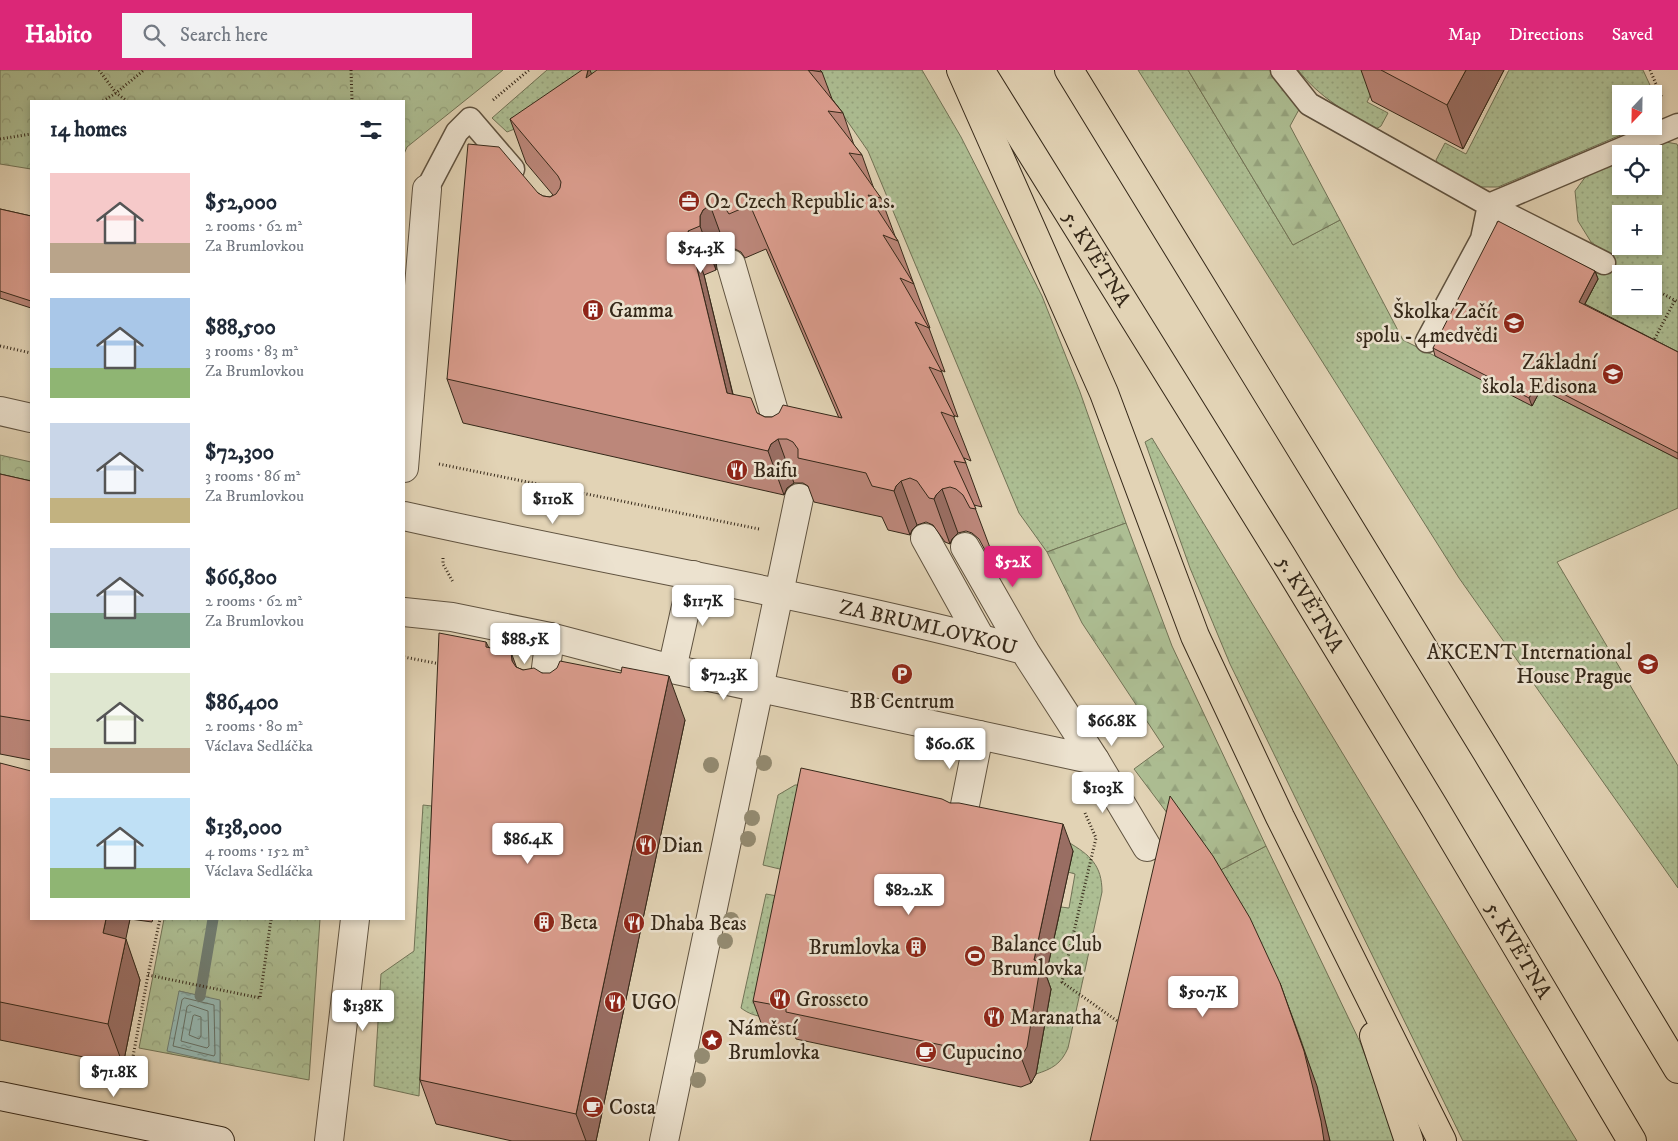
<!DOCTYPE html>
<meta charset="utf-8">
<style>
body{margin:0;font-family:"IM FELL DW Pica",serif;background:#f2f2f3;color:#1f2937;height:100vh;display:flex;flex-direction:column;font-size:19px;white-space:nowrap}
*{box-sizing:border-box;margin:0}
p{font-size:16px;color:#747a83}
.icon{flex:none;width:28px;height:28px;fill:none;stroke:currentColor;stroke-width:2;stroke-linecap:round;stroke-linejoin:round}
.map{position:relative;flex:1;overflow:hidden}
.panel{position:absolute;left:30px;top:30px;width:375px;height:820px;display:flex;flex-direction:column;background:#fff;border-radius:0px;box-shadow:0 2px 8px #0003}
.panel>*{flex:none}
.needle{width:32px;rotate:202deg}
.controls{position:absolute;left:1612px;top:15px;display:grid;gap:10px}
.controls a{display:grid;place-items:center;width:50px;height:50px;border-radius:0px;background:#fff;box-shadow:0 2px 8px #0003;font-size:25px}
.price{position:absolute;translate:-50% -42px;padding:0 11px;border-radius:5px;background:#fff;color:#222;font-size:16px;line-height:32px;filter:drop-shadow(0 1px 2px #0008)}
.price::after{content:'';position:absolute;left:50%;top:30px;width:15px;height:11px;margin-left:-8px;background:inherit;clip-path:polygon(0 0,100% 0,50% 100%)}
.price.current{background:#db2777;color:#fff}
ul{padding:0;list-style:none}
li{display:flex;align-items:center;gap:15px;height:125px;padding:0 20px}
li span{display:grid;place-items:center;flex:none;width:140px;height:100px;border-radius:0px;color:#555}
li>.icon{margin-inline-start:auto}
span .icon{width:60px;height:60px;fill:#fffc;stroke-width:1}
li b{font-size:21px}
h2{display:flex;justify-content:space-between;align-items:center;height:60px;padding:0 20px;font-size:21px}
header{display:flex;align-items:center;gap:30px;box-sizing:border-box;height:70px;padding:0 25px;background:#db2777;color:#fff}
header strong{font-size:24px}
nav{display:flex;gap:28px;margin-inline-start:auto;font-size:18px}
.search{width:350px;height:45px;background:#f2f2f3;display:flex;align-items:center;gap:12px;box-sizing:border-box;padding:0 18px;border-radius:0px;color:#747a83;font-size:19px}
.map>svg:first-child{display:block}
</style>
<header>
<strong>Habito</strong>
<div class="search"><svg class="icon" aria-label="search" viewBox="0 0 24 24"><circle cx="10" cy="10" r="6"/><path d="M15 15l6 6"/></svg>Search here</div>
<nav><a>Map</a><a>Directions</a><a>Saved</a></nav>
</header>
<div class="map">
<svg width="1678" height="1071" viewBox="0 0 1678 1071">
<defs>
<pattern id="grass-dots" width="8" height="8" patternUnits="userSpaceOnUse" patternTransform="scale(1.25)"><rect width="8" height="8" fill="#adbe93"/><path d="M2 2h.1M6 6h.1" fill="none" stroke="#95a37e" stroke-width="1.8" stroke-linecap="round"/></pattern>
<pattern id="forest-firs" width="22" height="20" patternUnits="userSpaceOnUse" patternTransform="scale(1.25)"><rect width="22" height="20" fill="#adbe93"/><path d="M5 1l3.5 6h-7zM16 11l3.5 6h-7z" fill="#95a37e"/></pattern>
<pattern id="park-crowns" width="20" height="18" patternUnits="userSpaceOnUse" patternTransform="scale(1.25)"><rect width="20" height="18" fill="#adbe93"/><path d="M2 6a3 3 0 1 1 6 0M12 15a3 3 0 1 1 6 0" fill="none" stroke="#95a37e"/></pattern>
<pattern id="water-ripples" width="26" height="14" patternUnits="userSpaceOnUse" patternTransform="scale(1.25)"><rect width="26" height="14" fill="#95b7b1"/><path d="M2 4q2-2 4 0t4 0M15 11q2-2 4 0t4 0" fill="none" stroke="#7a958f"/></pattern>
</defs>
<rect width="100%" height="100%" fill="#e2d3b5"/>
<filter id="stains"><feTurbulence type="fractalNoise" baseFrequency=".004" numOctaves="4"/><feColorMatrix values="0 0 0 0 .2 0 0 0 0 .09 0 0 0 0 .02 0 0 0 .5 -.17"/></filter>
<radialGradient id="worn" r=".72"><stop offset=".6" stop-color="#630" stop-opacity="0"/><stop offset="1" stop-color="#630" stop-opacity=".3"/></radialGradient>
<path fill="url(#grass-dots)" stroke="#717356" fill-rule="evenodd" d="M 547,0 L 657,0 L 608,22 L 507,62 L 492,48 Z
M 812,0 L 922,0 L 961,67 L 1042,226 L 1080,322 L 1126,453 L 1047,482 L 1019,443 L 868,81 Z
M 1138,0 L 1188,0 L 1293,175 L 1340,150 L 1403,270 L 1435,286 L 1541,319 L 1678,389 L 1678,438 L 1557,492 L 1678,696 L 1678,818 L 1459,508 Z
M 1298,0 L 1383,0 L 1367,32 L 1388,43 L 1381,56 L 1376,59 C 1347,43 1319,27 1298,0 Z
M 1509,0 L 1643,0 L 1661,39 L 1654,47 L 1654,24 L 1621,24 L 1621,56 L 1642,56 L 1498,117 L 1481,117 L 1439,95 L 1436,90 L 1445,73 L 1466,84 Z
M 1660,71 L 1677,74 L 1678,77 L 1678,288 L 1582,239 L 1598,209 L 1593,206 L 1597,200 L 1611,187 L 1591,172 L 1578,151 L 1575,121 L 1589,102 L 1621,86 L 1621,116 L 1654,116 L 1654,84 L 1628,84 ZM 1621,144 L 1654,144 L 1654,176 L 1621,176 ZM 1621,204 L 1654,204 L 1654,236 L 1621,236 Z
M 1152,368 L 1577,1071 L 1463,1071 L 1230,594 L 1190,498 L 1145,372 Z
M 795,715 L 800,715 L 909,737 L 907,746 L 811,725 L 807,747 L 799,745 L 792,777 L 800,779 L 783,863 L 775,862 L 768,888 L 777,891 L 765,947 C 756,946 749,944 741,938 L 766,824 L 783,827 L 788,801 L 763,795 L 778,725 Z
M 423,735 L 432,736 L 419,1026 L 374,1016 L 381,904 L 414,881 Z
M 1068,772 C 1090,785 1102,795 1102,822 L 1068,978 C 1061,994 1052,999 1036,1004 L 1051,919 L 1043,917 L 1061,837 L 1069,838 L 1075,804 L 1068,802 L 1073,781 Z
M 1266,776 L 1360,972 L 1397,1071 L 1330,1071 C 1314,1006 1295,940 1262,882 C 1246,855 1229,830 1213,804 Z"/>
<path fill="url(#forest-firs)" stroke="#717356" d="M 1188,0 L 1272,0 L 1302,34 L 1290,56 L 1340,150 L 1293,175 Z
M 1126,453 L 1172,576 L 1266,776 L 1213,804 L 1134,699 L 1164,677 L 1082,553 L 1047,482 Z"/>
<path fill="url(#park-crowns)" stroke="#717356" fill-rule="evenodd" d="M 0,0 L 503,0 L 407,77 L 404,84 L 404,31 L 31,31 L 31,99 L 0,94 Z
M 0,385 L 31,392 L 31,445 L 0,439 Z
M 164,849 L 320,849 L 309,1010 L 139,978 ZM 179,921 L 220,931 L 220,993 Z"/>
<path fill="url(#water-ripples)" stroke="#6f7e74" d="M 179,921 L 220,930 L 220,993 L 167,981 Z"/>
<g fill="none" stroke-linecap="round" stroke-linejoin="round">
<path stroke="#657065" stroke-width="1" d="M 185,928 L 214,935 L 215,984 L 214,986 L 173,976 L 182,930 Z
M 190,935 L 208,941 L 209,976 L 207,978 L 181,971 L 187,937 Z
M 195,945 L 201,947 L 201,966 L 199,969 L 189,965 L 193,946 Z"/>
<path stroke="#6f7e74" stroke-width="11" d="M 200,926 L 213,849"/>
<g stroke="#605340" stroke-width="25">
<path id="lane" d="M 1282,0 L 1309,34 L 1489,135 L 1604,193
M 427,119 L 457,62 L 470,49 L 513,99
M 1489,135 L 1678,55
M 1427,271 L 1482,169 L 1489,135"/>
</g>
<g stroke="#605340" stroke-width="30">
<g id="street">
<path d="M 731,194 L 784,376"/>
<path d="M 0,341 L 31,348"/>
<path d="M 404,398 L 427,119"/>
<path id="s1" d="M 404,446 C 610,492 820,526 1024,580 L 1095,690 L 672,599 L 550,567 L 452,547 L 404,542"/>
<path d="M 925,468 L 981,569"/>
<path d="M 965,477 L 1024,580"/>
<path d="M 672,599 L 693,505"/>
<path d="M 542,629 L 550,567"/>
<path d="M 1095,690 L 1147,777"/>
<path d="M 963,745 L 979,665"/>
<path d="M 329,1071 L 355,849"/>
<path d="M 664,1071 L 799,428"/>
</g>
</g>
<g stroke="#352819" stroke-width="30">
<path id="secondary" d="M 0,1026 L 220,1071"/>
</g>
<g stroke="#352819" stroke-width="30">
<g id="highway">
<path d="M 961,0 L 1104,323 L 1195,566 L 1280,747 L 1442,1071"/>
<path id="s2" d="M 980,0 L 1281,485 L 1434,737 L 1632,1071"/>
<path d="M 1069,0 L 1488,684 L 1678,999"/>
<path d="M 1374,966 L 1409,1071"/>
</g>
</g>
<path stroke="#352819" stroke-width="3" stroke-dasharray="1 2.5" stroke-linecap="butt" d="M 99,0 L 116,23 L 127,31
M 351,0 L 352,31
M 1650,0 L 1662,28
M 493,30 L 529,0
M 103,31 L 116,23 L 144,0
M 0,69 L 31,64
M 1654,219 L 1678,232
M 1653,272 L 1675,230
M 0,276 L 31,283
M 439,394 L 759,459
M 443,488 L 443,494 L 453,512
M 404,587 L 440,594
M 1085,743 L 1096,768 L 1062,912 L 1120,953
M 148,905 L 260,928 L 271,849
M 130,1003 L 148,905 L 160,849"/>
<use href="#lane" stroke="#ece2cf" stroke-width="22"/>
<use href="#street" stroke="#ece2cf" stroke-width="28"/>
<use href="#secondary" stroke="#ece2cf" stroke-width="28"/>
<use href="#highway" stroke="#e2d3b5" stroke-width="28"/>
</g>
<g fill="#938a70">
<circle cx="764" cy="693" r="8"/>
<circle cx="711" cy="695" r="8"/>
<circle cx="752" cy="748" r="8"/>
<circle cx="748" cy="769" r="8"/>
<circle cx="731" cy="850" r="8"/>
<circle cx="725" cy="871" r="8"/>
<circle cx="702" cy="986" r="8"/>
<circle cx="698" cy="1010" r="8"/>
</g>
<path fill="#bc877a" stroke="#352819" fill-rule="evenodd" d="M 820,0 L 822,2 L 832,29 L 843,43 L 854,75 L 862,85 L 874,119 L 881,128 L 895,166 L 898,171 L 930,258 L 929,258 L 945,302 L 941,300 L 958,347 L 953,345 L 971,391 L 964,388 L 982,437 L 974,435 L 992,483 L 986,482 L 979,469 L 972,463 L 966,461 L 958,463 L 952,469 L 950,474 L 945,472 L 933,455 L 926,452 L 917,455 L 912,460 L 910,465 L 888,460 L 882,447 L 814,432 L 808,416 L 803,413 L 794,413 L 787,418 L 784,425 L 463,353 L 447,309 L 538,123 L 543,126 L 550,127 L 553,125 L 526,93 L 510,49 L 592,4 ZM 726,179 L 735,179 L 741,182 L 745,188 L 766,179 L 839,348 L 765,347 L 757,343 L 733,324 L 704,205 L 716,200 L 716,190 L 719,184 Z
M 1361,0 L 1504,0 L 1463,79 L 1372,31 Z
M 0,139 L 31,146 L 31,238 L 0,228 Z
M 1595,201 L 1598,209 L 1585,234 L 1678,282 L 1678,389 L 1541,319 L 1532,336 L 1435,286 L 1433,278 Z
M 0,404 L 31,411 L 31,690 L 0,684 Z
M 486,572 L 489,578 L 516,597 L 523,600 L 542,603 L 685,650 L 596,1071 L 512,1071 L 436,1054 L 420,1010 Z
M 0,693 L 31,849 L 153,849 L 152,852 L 130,849 L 125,869 L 140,910 L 123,995 L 0,970 Z
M 950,733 L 1073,781 L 1046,905 L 1051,919 L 1036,1004 L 1031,1013 L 1021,1017 L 796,969 L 794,963 L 763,958 L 753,931 Z"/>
<path fill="#996e63" stroke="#352819" d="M 588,0 L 590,0 L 605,39 L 586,8 Z
M 1466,0 L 1504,0 L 1463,79 L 1447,35 Z
M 710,135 L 726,179 L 719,184 L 716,190 L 716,200 L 700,156 L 700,146 L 703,140 Z
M 688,161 L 704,205 L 743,367 L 727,323 Z
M 1595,201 L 1598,209 L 1582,239 L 1579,232 Z
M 1538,311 L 1541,319 L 1532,336 L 1529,328 Z
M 778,369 L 794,413 L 787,418 L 784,425 L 768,381 L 771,374 Z
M 901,411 L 917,455 L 912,460 L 910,465 L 894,421 L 896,416 Z
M 942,419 L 958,463 L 952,469 L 950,474 L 934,429 L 936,425 Z
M 511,582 L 527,626 L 512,591 Z
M 669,606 L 685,650 L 596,1071 L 586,1071 L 576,1044 Z
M 1063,754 L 1073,781 L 1046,905 L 1051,919 L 1036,1004 L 1031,1013 L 1021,987 L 1034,890 Z
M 106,849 L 130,849 L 121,892 L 126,869 L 140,910 L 123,995 L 108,954 L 103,863 Z
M 1280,913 L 1317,1016 L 1330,1071 L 1324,1071 Z"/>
<path fill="#db9d8e" stroke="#352819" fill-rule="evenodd" d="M 582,0 L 588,0 L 586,8 L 597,0 L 808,0 L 843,43 L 828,41 L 862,85 L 849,83 L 881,128 L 868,125 L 898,171 L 883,165 L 914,214 L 900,208 L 929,258 L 915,252 L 942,302 L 929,297 L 955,347 L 941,342 L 966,393 L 954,391 L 976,439 L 970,438 L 963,425 L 956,419 L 950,417 L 942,419 L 936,425 L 934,429 L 929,428 L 917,411 L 910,408 L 901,411 L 896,416 L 894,421 L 872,416 L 866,403 L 798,388 L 798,379 L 793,372 L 787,369 L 778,369 L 771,374 L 768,381 L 447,309 L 468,74 L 499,77 L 538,123 L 543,126 L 550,127 L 556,124 L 560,118 L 561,112 L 558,106 L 510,49 ZM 710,135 L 719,135 L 725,138 L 729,144 L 750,135 L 842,348 L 783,335 L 779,343 L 772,347 L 765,347 L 757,343 L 751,328 L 727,323 L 688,161 L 700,156 L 700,146 L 703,140 Z
M 809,0 L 820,0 L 822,2 Z
M 1381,0 L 1466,0 L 1447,35 Z
M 0,139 L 31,146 L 31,231 L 0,221 Z
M 1498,151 L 1595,201 L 1579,232 L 1678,282 L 1678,383 L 1538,311 L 1529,328 L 1433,278 Z
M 0,404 L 31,411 L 31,651 L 0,646 Z
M 439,563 L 486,572 L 486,577 L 511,582 L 512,591 L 516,597 L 523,600 L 534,598 L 542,603 L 550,603 L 557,598 L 560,591 L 621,603 L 622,597 L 669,606 L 576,1044 L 420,1010 Z
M 0,693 L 31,701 L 31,849 L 106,849 L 103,863 L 126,869 L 108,954 L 0,932 Z
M 801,698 L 942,729 L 950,733 L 959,733 L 1063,754 L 1034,890 L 1041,892 L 1027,977 L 1021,987 L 1012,990 L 786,942 L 786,937 L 753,931 Z
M 1170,726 L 1213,786 L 1250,848 L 1280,913 L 1304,981 L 1321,1051 L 1324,1071 L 1090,1071 Z"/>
<defs>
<g id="office-disc" transform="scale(1.125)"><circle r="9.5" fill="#8f2418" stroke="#ece2cf"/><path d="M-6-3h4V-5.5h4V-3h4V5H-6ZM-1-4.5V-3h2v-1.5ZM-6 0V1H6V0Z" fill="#fff"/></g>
<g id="building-disc" transform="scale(1.125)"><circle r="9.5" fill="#8f2418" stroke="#ece2cf"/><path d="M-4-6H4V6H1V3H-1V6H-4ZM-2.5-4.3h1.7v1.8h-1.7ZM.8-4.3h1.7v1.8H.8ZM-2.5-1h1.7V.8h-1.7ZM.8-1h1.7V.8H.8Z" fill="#fff"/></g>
<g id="school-disc" transform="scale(1.125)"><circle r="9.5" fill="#8f2418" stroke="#ece2cf"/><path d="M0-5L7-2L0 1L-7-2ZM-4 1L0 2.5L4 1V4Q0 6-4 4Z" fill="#fff"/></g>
<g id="restaurant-disc" transform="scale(1.125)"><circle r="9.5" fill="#8f2418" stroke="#ece2cf"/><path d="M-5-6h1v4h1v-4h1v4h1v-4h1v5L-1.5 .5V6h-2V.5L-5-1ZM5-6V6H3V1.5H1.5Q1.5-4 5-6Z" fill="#fff"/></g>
<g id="parking-disc" transform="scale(1.125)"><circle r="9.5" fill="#8f2418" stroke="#ece2cf"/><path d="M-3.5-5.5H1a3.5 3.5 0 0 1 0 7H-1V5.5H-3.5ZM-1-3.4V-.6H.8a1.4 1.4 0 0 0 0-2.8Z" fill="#fff"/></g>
<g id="stadium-disc" transform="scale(1.125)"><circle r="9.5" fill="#8f2418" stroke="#ece2cf"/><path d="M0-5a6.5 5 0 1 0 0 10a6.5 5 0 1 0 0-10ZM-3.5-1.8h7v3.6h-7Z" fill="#fff"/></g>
<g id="sight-disc" transform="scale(1.125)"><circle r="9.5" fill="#8f2418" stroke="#ece2cf"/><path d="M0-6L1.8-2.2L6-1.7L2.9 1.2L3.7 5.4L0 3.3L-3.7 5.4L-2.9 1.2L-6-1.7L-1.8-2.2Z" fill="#fff"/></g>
<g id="cafe-disc" transform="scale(1.125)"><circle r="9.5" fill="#8f2418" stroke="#ece2cf"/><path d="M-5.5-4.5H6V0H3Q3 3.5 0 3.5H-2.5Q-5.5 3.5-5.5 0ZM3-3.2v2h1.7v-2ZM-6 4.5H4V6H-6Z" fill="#fff"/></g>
</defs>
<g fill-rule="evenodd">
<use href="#office-disc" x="689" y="131"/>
<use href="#building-disc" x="593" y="240"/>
<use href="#school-disc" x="1514" y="253"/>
<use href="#school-disc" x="1613" y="304"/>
<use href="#restaurant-disc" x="737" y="400"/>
<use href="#school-disc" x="1648" y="594"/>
<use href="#parking-disc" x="902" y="604"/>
<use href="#restaurant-disc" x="646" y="775"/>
<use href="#building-disc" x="544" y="852"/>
<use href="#restaurant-disc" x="634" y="853"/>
<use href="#building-disc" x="916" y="877"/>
<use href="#stadium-disc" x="975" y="886"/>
<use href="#restaurant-disc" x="780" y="929"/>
<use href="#restaurant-disc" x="615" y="932"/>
<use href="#restaurant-disc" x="994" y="947"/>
<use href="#sight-disc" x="712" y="970"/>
<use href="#cafe-disc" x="926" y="982"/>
<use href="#cafe-disc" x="593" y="1037"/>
</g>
<g text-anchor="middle" stroke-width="5" stroke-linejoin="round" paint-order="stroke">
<g font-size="21" fill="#352819" stroke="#ece2cf" text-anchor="start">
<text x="705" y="138">O2 Czech Republic a.s.</text>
<text x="609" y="247">Gamma</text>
<text x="1498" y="248" text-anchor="end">Školka Začít<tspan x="1498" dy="24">spolu - 4medvědi</tspan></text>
<text x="1597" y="299" text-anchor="end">Základní<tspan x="1597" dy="24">škola Edisona</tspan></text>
<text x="753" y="407">Baifu</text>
<text x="1632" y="589" text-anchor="end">AKCENT International<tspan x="1632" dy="24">House Prague</tspan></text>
<text x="902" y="638" text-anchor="middle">BB Centrum</text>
<text x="662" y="782">Dian</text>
<text x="560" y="859">Beta</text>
<text x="650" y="860">Dhaba Beas</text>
<text x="991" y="881">Balance Club<tspan x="991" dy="24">Brumlovka</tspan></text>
<text x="900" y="884" text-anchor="end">Brumlovka</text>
<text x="796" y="936">Grosseto</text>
<text x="631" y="939">UGO</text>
<text x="1010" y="954">Maranatha</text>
<text x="728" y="965">Náměstí<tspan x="728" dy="24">Brumlovka</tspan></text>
<text x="942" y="989">Cupucino</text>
<text x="609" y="1044">Costa</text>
</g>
<g font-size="21" fill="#352819" stroke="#ece2cf">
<text dy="7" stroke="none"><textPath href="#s2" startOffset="222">5. KVĚTNA</textPath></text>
<text dy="7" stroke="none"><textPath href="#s2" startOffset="628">5. KVĚTNA</textPath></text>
<text dy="7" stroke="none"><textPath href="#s1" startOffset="536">ZA BRUMLOVKOU</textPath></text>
<text dy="7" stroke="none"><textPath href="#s2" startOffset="1032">5. KVĚTNA</textPath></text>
</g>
</g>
<rect width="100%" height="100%" filter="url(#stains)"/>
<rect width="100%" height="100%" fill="url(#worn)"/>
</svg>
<div class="controls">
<a><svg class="needle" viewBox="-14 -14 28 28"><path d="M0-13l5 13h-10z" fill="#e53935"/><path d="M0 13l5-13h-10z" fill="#747a83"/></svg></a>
<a><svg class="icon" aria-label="locate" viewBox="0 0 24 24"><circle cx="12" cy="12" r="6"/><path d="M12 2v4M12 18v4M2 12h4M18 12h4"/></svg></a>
<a>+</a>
<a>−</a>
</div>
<b class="price" style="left:701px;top:204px">$54.3K</b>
<b class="price" style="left:553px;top:455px">$110K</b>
<b class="price current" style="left:1013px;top:518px">$52K</b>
<b class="price" style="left:703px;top:557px">$117K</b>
<b class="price" style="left:525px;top:595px">$88.5K</b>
<b class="price" style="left:724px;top:631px">$72.3K</b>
<b class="price" style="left:1112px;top:677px">$66.8K</b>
<b class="price" style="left:950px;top:700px">$60.6K</b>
<b class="price" style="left:1103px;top:744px">$103K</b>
<b class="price" style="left:528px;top:795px">$86.4K</b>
<b class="price" style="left:909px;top:846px">$82.2K</b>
<b class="price" style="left:1203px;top:948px">$50.7K</b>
<b class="price" style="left:363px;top:962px">$138K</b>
<b class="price" style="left:114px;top:1028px">$71.8K</b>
<section class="panel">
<h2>14 homes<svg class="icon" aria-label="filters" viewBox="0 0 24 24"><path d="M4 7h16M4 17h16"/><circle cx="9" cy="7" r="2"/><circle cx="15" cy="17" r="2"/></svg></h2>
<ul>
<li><span style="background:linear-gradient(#f6c9c9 70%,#b9a48a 0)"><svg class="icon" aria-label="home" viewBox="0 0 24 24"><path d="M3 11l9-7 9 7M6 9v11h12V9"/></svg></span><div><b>$52,000</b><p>2 rooms · 62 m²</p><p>Za Brumlovkou</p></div></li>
<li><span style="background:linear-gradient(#a9c7e8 70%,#8fb573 0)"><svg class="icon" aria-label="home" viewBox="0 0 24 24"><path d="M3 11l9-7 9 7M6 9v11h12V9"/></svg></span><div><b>$88,500</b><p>3 rooms · 83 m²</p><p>Za Brumlovkou</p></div></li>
<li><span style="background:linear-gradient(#c9d6e8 75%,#c2b280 0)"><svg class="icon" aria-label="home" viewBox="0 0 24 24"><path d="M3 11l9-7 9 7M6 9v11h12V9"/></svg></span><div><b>$72,300</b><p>3 rooms · 86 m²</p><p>Za Brumlovkou</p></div></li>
<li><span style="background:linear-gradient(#c9d6e8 65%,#7fa58c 0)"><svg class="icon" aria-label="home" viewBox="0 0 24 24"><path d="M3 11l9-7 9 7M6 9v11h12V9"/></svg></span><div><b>$66,800</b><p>2 rooms · 62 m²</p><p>Za Brumlovkou</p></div></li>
<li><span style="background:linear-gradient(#dfe7d0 75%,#b9a48a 0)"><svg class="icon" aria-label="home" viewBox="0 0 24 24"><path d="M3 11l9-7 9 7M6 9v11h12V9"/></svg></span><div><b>$86,400</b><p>2 rooms · 80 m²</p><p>Václava Sedláčka</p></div></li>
<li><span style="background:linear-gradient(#bfe0f5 70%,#8fb573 0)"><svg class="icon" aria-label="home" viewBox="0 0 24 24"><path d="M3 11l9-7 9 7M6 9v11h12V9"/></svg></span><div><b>$138,000</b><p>4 rooms · 152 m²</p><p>Václava Sedláčka</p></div></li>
</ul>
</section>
</div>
